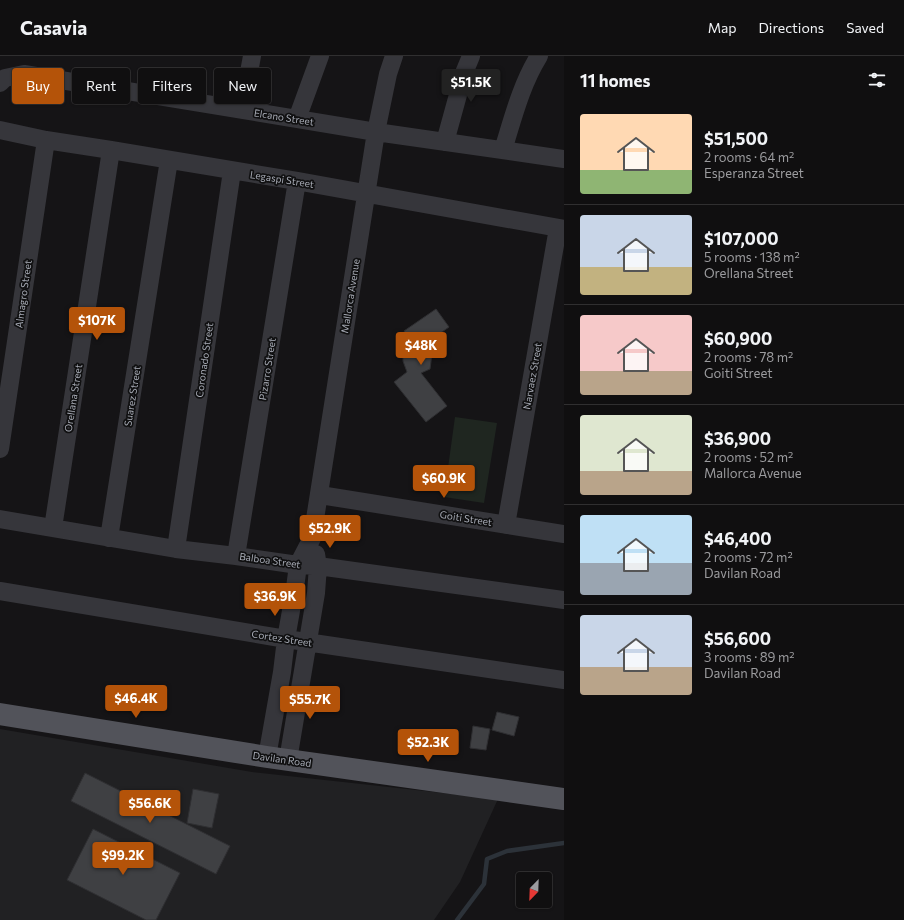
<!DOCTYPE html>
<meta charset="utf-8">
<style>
body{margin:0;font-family:Commissioner,sans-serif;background:#191819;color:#f1f3f6;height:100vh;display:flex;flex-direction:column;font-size:15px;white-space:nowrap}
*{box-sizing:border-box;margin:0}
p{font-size:13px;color:#9c9c9f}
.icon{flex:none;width:22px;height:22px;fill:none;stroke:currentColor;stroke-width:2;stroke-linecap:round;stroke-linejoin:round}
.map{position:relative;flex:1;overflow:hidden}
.sheet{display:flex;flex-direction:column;background:#100f10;width:340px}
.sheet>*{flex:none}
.hud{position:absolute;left:12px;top:12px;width:380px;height:36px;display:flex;gap:8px}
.needle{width:26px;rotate:203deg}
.controls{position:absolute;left:516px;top:816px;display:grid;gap:8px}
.controls a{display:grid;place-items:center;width:36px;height:36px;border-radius:4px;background:#100f10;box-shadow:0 1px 3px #0004,0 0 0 1px #302f30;font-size:20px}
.price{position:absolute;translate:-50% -34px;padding:0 9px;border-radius:4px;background:#b45309;color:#fff;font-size:13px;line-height:26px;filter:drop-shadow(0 1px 2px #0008)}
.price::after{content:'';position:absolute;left:50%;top:24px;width:12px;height:9px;margin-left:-6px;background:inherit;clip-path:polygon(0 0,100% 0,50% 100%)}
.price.on{background:#222;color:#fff}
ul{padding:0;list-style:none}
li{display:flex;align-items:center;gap:12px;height:100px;padding:0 16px}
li+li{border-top:1px solid #302f30}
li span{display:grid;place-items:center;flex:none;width:112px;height:80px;border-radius:4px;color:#555}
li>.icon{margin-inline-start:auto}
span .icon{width:48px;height:48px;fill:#fffc;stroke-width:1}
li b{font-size:17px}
h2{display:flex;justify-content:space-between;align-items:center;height:48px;padding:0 16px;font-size:17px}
.chip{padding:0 14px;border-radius:4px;background:#100f10;box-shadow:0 1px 3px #0004,0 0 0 1px #302f30;font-size:14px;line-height:36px}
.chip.on{background:#b45309;color:#fff}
header{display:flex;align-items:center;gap:24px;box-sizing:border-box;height:56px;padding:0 20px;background:#100f10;border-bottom:1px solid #302f30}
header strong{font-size:19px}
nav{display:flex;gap:22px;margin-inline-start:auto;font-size:14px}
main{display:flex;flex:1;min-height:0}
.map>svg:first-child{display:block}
</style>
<header>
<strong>Casavia</strong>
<nav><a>Map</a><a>Directions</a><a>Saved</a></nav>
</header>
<main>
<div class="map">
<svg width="564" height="864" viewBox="0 0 564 864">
<rect width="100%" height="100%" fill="#151416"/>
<path fill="#212123" d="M 0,673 L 252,716 L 498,743 L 460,826 L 434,864 L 0,864 Z"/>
<path fill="#1f2620" d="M 455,361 L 497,367 L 484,447 L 444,441 Z"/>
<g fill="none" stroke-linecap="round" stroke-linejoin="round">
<path stroke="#2c3239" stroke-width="4.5" d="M 457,864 L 484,828 L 487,803 L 507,795 L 564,787"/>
</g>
<path fill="#3f4043" stroke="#2f2f32" d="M 436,253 L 449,271 L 425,288 L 432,298 L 430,313 L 421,317 L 447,350 L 426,366 L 394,326 L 407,316 L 403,305 L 403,291 L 411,285 L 404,275 Z
M 497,656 L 519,661 L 514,680 L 492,674 Z
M 473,670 L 490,673 L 486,694 L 470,692 Z
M 85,717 L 230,790 L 216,818 L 71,745 Z
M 193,733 L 219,738 L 212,772 L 187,767 Z
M 93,773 L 180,817 L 156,864 L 146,864 L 67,824 Z"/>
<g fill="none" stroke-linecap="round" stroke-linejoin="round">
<path stroke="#36363b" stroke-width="18" d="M 0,27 L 5,22 L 24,18 L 376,76 L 564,103
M 242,54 L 252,0
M 297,63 L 320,0
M 0,74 L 46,84 L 111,94 L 297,125 L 564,173
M 445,86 L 464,17 L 471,0
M 503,94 C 513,62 521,29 539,0
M 0,393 L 46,84
M 320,439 L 564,478
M 0,463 L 176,493 L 236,500 L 298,509 L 318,510 L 564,544
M 506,469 L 558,172
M 53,472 L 111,94
M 109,482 L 169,104
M 176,493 L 232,115
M 236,500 L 297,125
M 0,535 L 286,583 L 564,624
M 267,701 L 282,616 L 286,583 L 295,532 L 298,509 L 312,482 L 376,76 L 388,18 L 394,0
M 288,704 L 316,537 L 318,510 L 316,498"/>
<path stroke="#52535a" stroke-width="22" d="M 0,658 L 267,701 L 564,743"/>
</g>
<g text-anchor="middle" stroke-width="3.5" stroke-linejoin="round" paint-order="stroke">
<g font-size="10" fill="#a7abb5" stroke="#101011">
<text transform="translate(284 61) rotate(9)" y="4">Elcano Street</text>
<text transform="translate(282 123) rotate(9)" y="4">Legaspi Street</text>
<text transform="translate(23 238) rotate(-82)" y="4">Almagro Street</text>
<text transform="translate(350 240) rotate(-81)" y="4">Mallorca Avenue</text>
<text transform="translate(204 304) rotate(-82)" y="4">Coronado Street</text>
<text transform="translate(267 313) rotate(-81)" y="4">Pizarro Street</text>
<text transform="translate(532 320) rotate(-80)" y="4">Narvaez Street</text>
<text transform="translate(132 340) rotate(-81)" y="4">Suarez Street</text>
<text transform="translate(73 342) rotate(-81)" y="4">Orellana Street</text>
<text transform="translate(466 462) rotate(9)" y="4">Goiti Street</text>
<text transform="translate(270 504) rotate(8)" y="4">Balboa Street</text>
<text transform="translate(282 582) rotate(9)" y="4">Cortez Street</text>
<text transform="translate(282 703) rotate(8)" y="4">Davilan Road</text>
</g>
</g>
</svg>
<div class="controls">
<a><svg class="needle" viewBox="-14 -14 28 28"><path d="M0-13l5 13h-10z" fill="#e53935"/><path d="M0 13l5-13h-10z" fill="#9c9c9f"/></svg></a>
</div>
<b class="price on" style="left:471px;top:47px">$51.5K</b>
<b class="price" style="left:97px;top:285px">$107K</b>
<b class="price" style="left:421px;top:310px">$48K</b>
<b class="price" style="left:444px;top:443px">$60.9K</b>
<b class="price" style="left:330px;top:493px">$52.9K</b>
<b class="price" style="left:275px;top:561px">$36.9K</b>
<b class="price" style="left:136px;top:663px">$46.4K</b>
<b class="price" style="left:310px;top:664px">$55.7K</b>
<b class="price" style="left:428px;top:707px">$52.3K</b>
<b class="price" style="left:150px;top:768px">$56.6K</b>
<b class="price" style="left:123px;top:820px">$99.2K</b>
<div class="hud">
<a class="chip on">Buy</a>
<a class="chip">Rent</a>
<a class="chip">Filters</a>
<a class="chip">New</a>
</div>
</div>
<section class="sheet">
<h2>11 homes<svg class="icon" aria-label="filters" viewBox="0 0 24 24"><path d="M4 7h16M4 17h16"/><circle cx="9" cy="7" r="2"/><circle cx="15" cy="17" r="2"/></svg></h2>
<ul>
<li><span style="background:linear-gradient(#ffd9b3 70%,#8fb573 0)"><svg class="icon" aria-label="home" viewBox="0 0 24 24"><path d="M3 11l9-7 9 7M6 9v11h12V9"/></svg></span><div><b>$51,500</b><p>2 rooms · 64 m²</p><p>Esperanza Street</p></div></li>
<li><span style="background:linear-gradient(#c9d6e8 65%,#c2b280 0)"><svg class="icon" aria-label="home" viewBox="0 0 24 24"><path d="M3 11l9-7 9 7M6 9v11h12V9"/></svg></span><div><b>$107,000</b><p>5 rooms · 138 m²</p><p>Orellana Street</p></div></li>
<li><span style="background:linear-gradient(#f6c9c9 70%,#b9a48a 0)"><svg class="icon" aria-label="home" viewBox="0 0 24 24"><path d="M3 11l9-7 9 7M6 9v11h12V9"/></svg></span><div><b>$60,900</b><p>2 rooms · 78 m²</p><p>Goiti Street</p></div></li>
<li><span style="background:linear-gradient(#dfe7d0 70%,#b9a48a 0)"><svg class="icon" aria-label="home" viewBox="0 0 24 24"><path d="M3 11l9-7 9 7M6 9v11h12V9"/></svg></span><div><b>$36,900</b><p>2 rooms · 52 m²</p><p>Mallorca Avenue</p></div></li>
<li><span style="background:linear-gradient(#bfe0f5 60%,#9aa5b1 0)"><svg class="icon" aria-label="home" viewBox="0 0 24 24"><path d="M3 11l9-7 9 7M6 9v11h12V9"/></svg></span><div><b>$46,400</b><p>2 rooms · 72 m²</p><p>Davilan Road</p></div></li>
<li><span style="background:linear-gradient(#c9d6e8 65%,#b9a48a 0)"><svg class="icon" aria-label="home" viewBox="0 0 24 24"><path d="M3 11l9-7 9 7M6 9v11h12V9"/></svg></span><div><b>$56,600</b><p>3 rooms · 89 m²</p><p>Davilan Road</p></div></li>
</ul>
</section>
</main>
